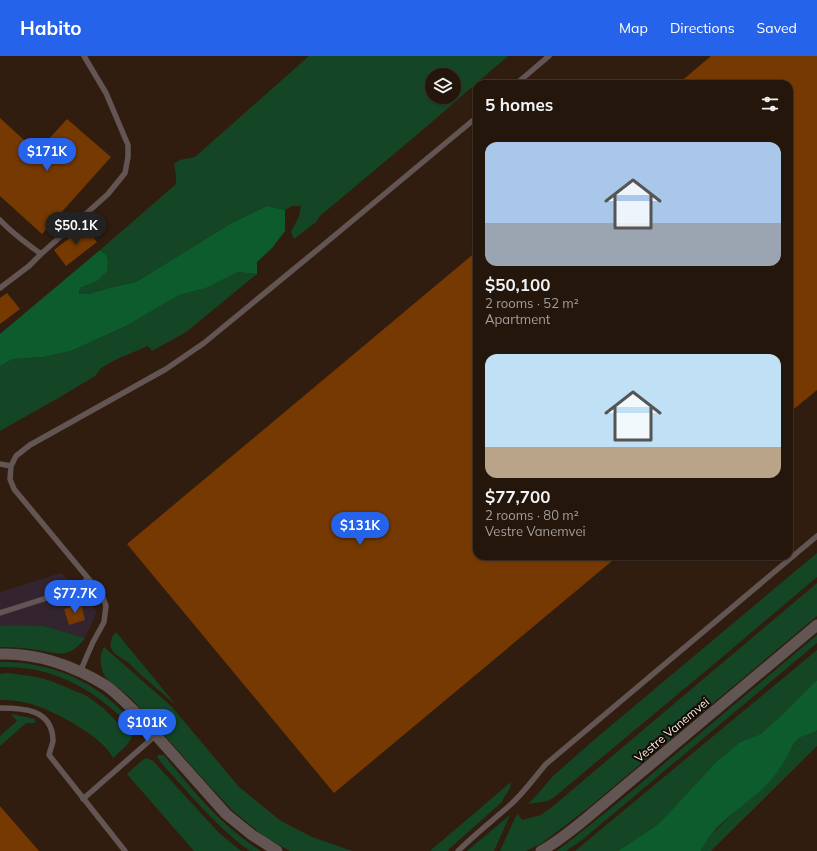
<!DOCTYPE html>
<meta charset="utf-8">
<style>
body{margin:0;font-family:Mulish,sans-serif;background:#2d1f14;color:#f1f3f6;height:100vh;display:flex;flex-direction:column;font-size:15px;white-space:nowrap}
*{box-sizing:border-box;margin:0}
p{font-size:13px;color:#a39f9d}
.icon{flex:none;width:22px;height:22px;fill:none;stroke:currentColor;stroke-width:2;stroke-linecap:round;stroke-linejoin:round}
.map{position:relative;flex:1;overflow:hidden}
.side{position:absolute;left:473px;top:24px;width:320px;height:480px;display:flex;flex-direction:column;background:#25160b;border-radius:12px;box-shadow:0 1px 3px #0004,0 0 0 1px #42352c}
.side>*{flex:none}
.buttons{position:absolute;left:425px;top:12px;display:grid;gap:8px}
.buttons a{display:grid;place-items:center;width:36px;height:36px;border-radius:50%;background:#25160b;box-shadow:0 1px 3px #0004,0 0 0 1px #42352c;font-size:20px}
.price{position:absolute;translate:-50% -34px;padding:0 9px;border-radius:14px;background:#2563eb;color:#fff;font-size:13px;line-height:26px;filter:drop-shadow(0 1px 2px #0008)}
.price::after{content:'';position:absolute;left:50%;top:24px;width:12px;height:9px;margin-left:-6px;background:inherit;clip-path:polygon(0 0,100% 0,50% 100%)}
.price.current{background:#222;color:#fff}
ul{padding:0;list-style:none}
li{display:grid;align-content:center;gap:8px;height:212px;padding:0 12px}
li span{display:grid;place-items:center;height:124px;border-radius:12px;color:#555}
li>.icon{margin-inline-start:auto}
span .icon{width:72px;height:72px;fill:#fffc;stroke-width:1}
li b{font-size:17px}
h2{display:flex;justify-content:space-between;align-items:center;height:48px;padding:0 12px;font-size:17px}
header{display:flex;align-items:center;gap:24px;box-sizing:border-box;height:56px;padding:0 20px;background:#2563eb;color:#fff}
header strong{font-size:19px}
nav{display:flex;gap:22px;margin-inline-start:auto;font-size:14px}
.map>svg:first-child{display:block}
</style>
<header>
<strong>Habito</strong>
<nav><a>Map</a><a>Directions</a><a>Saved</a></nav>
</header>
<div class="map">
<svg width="817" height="795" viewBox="0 0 817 795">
<rect width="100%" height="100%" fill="#311d0f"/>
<path fill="#33242f" d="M 61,517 L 97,556 L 85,582 L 44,570 L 15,569 L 0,570 L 0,536 Z"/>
<path fill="#144626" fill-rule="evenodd" d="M 309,0 L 508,0 L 419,77 L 320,160 L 316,166 L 294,183 L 291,176 L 299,160 L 301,150 L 292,150 L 285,154 L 267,150 L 230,168 L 136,226 L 113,231 L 89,238 L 79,238 L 80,232 L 97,225 L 104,196 L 100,194 L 176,128 L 176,118 L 174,108 L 180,104 L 195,101 ZM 432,19 L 454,19 L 454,41 L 432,41 Z
M 238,216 L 257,218 L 186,276 L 152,295 L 148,290 L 117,303 L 101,312 L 95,320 L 60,341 L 0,375 L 0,310 L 13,303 L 43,301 L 71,295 L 128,269 L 179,239 L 206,232 Z
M 817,497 L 817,521 L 714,608 L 553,742 L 548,745 L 528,748 L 536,740 L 552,721 L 595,683 Z
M 817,527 L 817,560 L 588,752 L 542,787 L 526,795 L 500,795 L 515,762 L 518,758 L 522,764 L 541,759 L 552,751 Z
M 15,569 L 44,570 L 85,582 C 81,588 73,595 66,597 C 57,599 46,595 38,594 C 25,592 12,591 0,591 L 0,570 Z
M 116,576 L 176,649 L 140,618 L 130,608 L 114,597 L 110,590 L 112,581 Z
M 817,579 L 817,587 L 582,784 L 566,795 L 556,795 L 566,788 L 615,749 Z
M 104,591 L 172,651 L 239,731 L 281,765 L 312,781 L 352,795 L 290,795 L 265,781 L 232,754 L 206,726 L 133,644 C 129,641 125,637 121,634 C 117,630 111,628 108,624 C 100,615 98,601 104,591 Z
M 817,594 L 817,624 L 786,655 L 761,678 L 740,686 L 716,706 L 668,758 L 657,769 L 618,795 L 575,795 Z
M 0,606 C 45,605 89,622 121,654 C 127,660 135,665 134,674 C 98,635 54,609 0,611 Z
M 8,617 L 37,621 L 51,625 L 87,640 L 103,652 L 132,681 L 127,689 L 113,702 C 111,699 109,695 106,692 C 96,681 83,673 71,666 C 48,653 27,643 0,644 L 0,618 Z
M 11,658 L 35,663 L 35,667 L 26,667 L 0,690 L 0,680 L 17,665 Z
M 817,674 L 817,690 L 711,795 L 701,795 L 705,786 L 711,779 L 735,755 L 771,724 L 785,703 L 796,685 L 804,679 Z
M 158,699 L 164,699 C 193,735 222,771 261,795 L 250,795 L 239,787 L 222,772 L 202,752 L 163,709 L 157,701 Z
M 146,702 L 153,705 L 219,777 L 241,795 L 194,795 L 127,718 L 140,706 Z
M 511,726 C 511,735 504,738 502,746 L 449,793 L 448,795 L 430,795 Z
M 510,759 L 494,795 L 467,795 Z"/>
<path fill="#0d5c2e" d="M 267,150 L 285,154 L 285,175 L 272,192 L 257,206 L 257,218 L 238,216 L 206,232 L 179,239 L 128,269 L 71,295 L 43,301 L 13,303 L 0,310 L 0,278 L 100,194 C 109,199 108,206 107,215 L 97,225 L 80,232 L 79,238 L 89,238 L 113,231 L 136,226 L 230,168 Z
M 817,624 L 817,674 C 810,679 801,679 796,685 C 793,689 790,694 788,699 C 783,707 778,716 771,724 C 749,749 715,764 701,795 L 618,795 L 657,769 L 668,758 L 716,706 L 740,686 L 761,678 L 786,655 Z"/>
<path fill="#763901" d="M 711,0 L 817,0 L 817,334 L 789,357 L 789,28 L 678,28 Z
M 0,62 L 37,96 L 67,63 L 111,101 L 42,178 L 0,140 Z
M 85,170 L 97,186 L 66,210 L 54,194 Z
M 477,195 L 477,500 L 618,500 L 334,737 L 127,488 Z
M 7,237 L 20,253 L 0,268 L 0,242 Z
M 81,548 L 85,564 L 69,569 L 64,553 Z
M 0,750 L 39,795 L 0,795 Z"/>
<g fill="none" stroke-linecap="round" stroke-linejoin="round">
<path stroke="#625553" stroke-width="5.5" d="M 516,28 L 549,0
M 0,164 C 12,177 26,187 41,198
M 0,232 L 29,210 L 41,198 L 108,138 L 125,117 L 128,101 L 128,89 L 106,37 L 84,0
M 0,408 L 11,410
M 0,557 L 75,533 L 88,523
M 80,616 L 93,586 L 104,566 L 106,550 L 102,539 L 14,433 L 10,423 L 11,410 L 16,400 L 30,389 L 166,313 L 204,287 L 322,190 L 477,61
M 0,652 C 23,652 52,653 53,684 C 53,688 50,694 49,699 L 125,795
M 83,743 L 156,679
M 458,795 C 474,779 492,765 509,750 C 523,738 534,722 546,708 L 817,480"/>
<path stroke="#625553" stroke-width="11" d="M 0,598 C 37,597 74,610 105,629 C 117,637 127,648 137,658 L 226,758 L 252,779 L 277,795
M 541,795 C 561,784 578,769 595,755 L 817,569"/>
</g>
<g text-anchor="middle" stroke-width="4" stroke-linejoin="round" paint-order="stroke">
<g font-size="12" fill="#fceee5" stroke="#120905">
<text transform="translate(672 674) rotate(-40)" y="4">Vestre Vanemvei</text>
</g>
</g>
</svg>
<div class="buttons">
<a><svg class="icon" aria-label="layers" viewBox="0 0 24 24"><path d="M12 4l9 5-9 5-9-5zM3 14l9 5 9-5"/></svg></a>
</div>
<b class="price" style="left:47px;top:116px">$171K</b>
<b class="price current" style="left:76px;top:190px">$50.1K</b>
<b class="price" style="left:360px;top:490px">$131K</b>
<b class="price" style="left:75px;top:558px">$77.7K</b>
<b class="price" style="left:147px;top:687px">$101K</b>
<section class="side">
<h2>5 homes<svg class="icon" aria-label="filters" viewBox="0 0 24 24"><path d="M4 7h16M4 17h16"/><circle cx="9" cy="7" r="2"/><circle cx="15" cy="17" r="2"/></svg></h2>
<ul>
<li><span style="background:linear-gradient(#a9c7e8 65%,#9aa5b1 0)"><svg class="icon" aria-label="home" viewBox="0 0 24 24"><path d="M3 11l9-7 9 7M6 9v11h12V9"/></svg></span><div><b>$50,100</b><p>2 rooms · 52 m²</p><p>Apartment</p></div></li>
<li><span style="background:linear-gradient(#bfe0f5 75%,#b9a48a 0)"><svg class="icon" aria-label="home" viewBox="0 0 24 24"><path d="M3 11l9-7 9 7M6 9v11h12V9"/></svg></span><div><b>$77,700</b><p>2 rooms · 80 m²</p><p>Vestre Vanemvei</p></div></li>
</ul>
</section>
</div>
